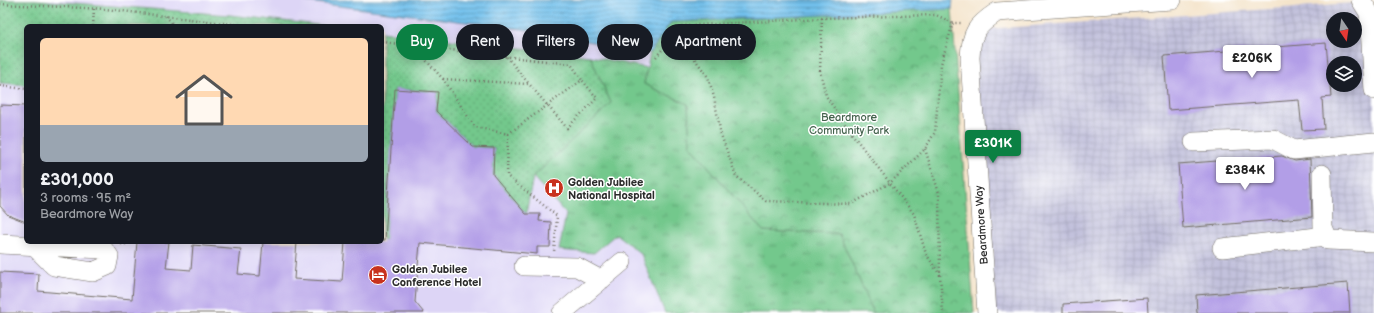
<!DOCTYPE html>
<meta charset="utf-8">
<style>
body{margin:0;font-family:"Balsamiq Sans",sans-serif;background:#20242c;color:#f1f3f6;height:100vh;display:flex;flex-direction:column;font-size:15px;white-space:nowrap}
*{box-sizing:border-box;margin:0}
p{font-size:13px;color:#9ea1a6}
.icon{flex:none;width:22px;height:22px;fill:none;stroke:currentColor;stroke-width:2;stroke-linecap:round;stroke-linejoin:round}
.map{position:relative;flex:1;overflow:hidden}
.drawer{position:absolute;left:24px;top:24px;width:360px;height:220px;display:flex;flex-direction:column;background:#171b24;border-radius:6px;box-shadow:0 2px 10px #0003}
.drawer>*{flex:none}
.top-card{position:absolute;left:396px;top:24px;width:380px;height:36px;display:flex;gap:8px}
.needle{width:26px;rotate:167deg}
.tools{position:absolute;left:1326px;top:12px;display:grid;gap:8px}
.tools a{display:grid;place-items:center;width:36px;height:36px;border-radius:50%;background:#171b24;box-shadow:0 2px 10px #0003;font-size:20px}
.price{position:absolute;translate:-50% -34px;padding:0 9px;border-radius:4px;background:#fff;color:#222;font-size:13px;line-height:26px;filter:drop-shadow(0 1px 2px #0008)}
.price::after{content:'';position:absolute;left:50%;top:24px;width:12px;height:9px;margin-left:-6px;background:inherit;clip-path:polygon(0 0,100% 0,50% 100%)}
.price.selected{background:#0b8043;color:#fff}
ul{padding:0;list-style:none}
li{display:grid;align-content:center;gap:8px;height:212px;padding:0 16px}
li+li{border-top:1px solid #363941}
li span{display:grid;place-items:center;height:124px;border-radius:6px;color:#555}
li>.icon{margin-inline-start:auto}
span .icon{width:72px;height:72px;fill:#fffc;stroke-width:1}
li b{font-size:17px}
.tag{padding:0 14px;border-radius:18px;background:#171b24;box-shadow:0 2px 10px #0003;font-size:14px;line-height:36px}
.tag.selected{background:#0b8043;color:#fff}
.map>svg:first-child{display:block}
</style>
<div class="map">
<svg width="1374" height="313" viewBox="0 0 1374 313">
<defs>
<pattern id="industrial-grid" width="8" height="8" patternUnits="userSpaceOnUse"><rect width="8" height="8" fill="#c2c1dc"/><path d="M0 4h8M4 0v8" fill="none" stroke="#a7a6bd"/></pattern>
<pattern id="grass-tufts" width="24" height="20" patternUnits="userSpaceOnUse"><rect width="24" height="20" fill="#73c88c"/><path d="M3 7l-1-3M5 7V3M7 7l1-3M15 17l-1-3M17 17v-4M19 17l1-3" fill="none" stroke="#5fa373"/></pattern>
<pattern id="park-crowns" width="20" height="18" patternUnits="userSpaceOnUse"><rect width="20" height="18" fill="#73c88c"/><path d="M2 6a3 3 0 1 1 6 0M12 15a3 3 0 1 1 6 0" fill="none" stroke="#5fa373"/></pattern>
<pattern id="garden-dots" width="8" height="8" patternUnits="userSpaceOnUse"><rect width="8" height="8" fill="#73c88c"/><path d="M2 2h.1M6 6h.1" fill="none" stroke="#5fa373" stroke-width="1.8" stroke-linecap="round"/></pattern>
<pattern id="water-rules" width="6" height="5" patternUnits="userSpaceOnUse"><rect width="6" height="5" fill="#71c0ec"/><path d="M0 2.5h6" fill="none" stroke="#5d9cbf"/></pattern>
</defs>
<rect width="100%" height="100%" fill="#fff"/>
<filter id="ink" filterUnits="userSpaceOnUse"><feTurbulence type="fractalNoise" baseFrequency=".025" numOctaves="2"/><feDisplacementMap in="SourceGraphic" scale="8" xChannelSelector="R" yChannelSelector="G"/><feConvolveMatrix kernelMatrix="1 2 1 2 8 2 1 2 1" color-interpolation-filters="sRGB"/></filter>
<filter id="wash" filterUnits="userSpaceOnUse"><feTurbulence type="fractalNoise" baseFrequency=".012" numOctaves="4" result="noise"/><feDisplacementMap in="SourceGraphic" scale="16" xChannelSelector="R" yChannelSelector="G"/><feGaussianBlur stdDeviation="0.9" result="paint"/><feColorMatrix in="noise" values="0 0 0 0 0 0 0 0 0 0 0 0 0 0 0 0 0 1.4 0 .05"/><feComposite in="paint" operator="in"/></filter>
<g filter="url(#wash)">
<rect width="100%" height="100%" fill="#f4e4cb"/>
<path fill="#ddd5f6" fill-rule="evenodd" d="M 0,0 L 293,0 L 529,30 L 650,53 L 644,84 L 874,313 L 0,313 ZM 26,26 L 382,26 L 382,242 L 26,242 Z"/>
<path fill="url(#industrial-grid)" fill-rule="evenodd" d="M 1353,3 L 1374,44 L 1374,313 L 991,313 L 972,30 ZM 1333,19 L 1355,19 L 1355,41 L 1333,41 ZM 1333,63 L 1355,63 L 1355,85 L 1333,85 Z"/>
<path fill="url(#grass-tufts)" stroke="#4f7a5c" d="M 590,56 L 647,68 L 644,84 L 688,104 L 690,145 L 763,231 L 839,234 L 874,313 L 665,313 L 641,254 L 616,234 L 594,253 L 559,250 L 566,214 L 533,177 L 611,103 Z"/>
<path fill="url(#park-crowns)" stroke="#4f7a5c" d="M 952,9 L 974,313 L 874,313 L 839,234 L 763,231 L 690,145 L 688,104 L 644,84 L 650,53 L 671,22 Z"/>
<path fill="url(#garden-dots)" stroke="#4f7a5c" d="M 0,0 L 35,0 L 230,15 L 327,26 L 26,26 L 26,85 L 0,83 Z
M 382,32 L 590,56 L 611,103 L 533,177 L 526,214 L 493,175 L 494,148 L 473,147 L 436,111 L 438,92 L 395,89 L 385,240 L 382,240 Z"/>
<path fill="url(#water-rules)" stroke="#4e768c" d="M 293,0 L 953,0 L 952,9 L 671,22 L 650,53 L 529,30 Z"/>
<g id="blocks">
<path fill="#b29ee7" d="M 1326,43 L 1331,97 L 1322,98 L 1324,129 L 1302,130 L 1299,100 L 1168,110 L 1164,56 Z
M 395,89 L 438,92 L 436,111 L 473,147 L 494,148 L 493,175 L 526,214 L 540,214 L 539,221 L 551,222 L 550,247 L 537,247 L 537,254 L 420,243 L 415,302 L 424,313 L 0,313 L 0,272 L 39,274 L 38,291 L 132,299 L 137,242 L 169,242 L 166,268 L 191,270 L 193,245 L 241,249 L 238,274 L 260,276 L 263,242 L 297,242 L 294,279 L 342,282 L 345,242 L 382,242 L 382,240 L 385,240 Z
M 0,105 L 26,106 L 26,222 L 8,215 L 0,206 Z
M 1282,156 L 1295,161 L 1310,159 L 1312,217 L 1183,228 L 1178,164 Z
M 1348,283 L 1350,313 L 1197,313 L 1196,295 Z
M 1147,298 L 1148,313 L 1063,313 L 1063,304 Z"/>
</g>
</g>
<g filter="url(#ink)">
<use href="#blocks" fill-opacity="0" stroke="#716c63" stroke-width="1"/>
<g fill="none" stroke-linecap="round" stroke-linejoin="round">
<g stroke="#716c63" stroke-width="20">
<path id="minor" d="M 1361,0 L 1369,13 L 1374,90
M 1194,142 L 1273,139 L 1294,150 L 1374,142
M 1322,174 L 1323,228 L 1328,240 L 1374,242
M 0,244 L 103,249 L 109,256 L 107,266 L 93,272 L 54,266 L 34,246
M 1222,248 L 1326,236
M 524,266 L 577,267 L 601,280
M 562,313 L 622,262
M 987,313 L 970,58 C 971,33 976,26 997,12 L 1172,0"/>
</g>
<path stroke="#716c63" stroke-width="2.5" stroke-dasharray="1 3" stroke-linecap="butt" d="M 0,4 L 105,9 L 249,26
M 166,16 L 174,26
M 822,18 L 820,71 L 826,96 L 849,130 L 914,214 L 926,254 L 940,275
M 93,26 L 94,8
M 676,33 L 708,77 L 714,97 L 721,135 L 736,176 L 766,201 L 851,204 L 890,183 L 925,149 L 935,132 L 941,64 L 953,23
M 382,42 L 571,64 L 582,80 L 508,134
M 413,46 L 443,79 L 475,127 L 508,134 L 507,176 L 557,216 L 554,252
M 507,57 L 529,84
M 656,57 L 682,26 L 822,18 L 936,15 L 953,23 L 963,23
M 443,79 L 529,84 L 567,128 L 597,98 L 582,80
M 0,86 L 26,89
M 925,149 L 939,193 L 940,275 L 943,313
M 121,244 L 128,244"/>
<use href="#minor" stroke="#fff" stroke-width="19"/>
</g>
</g>
<defs>
<g id="hospital-disc" transform="scale(1)"><circle r="9.5" fill="#c8321e" stroke="#fff"/><path d="M-5-5h3v3.5h4V-5h3V5h-3V1.5h-4V5h-3Z" fill="#fff"/></g>
<g id="hotel-disc" transform="scale(1)"><circle r="9.5" fill="#c8321e" stroke="#fff"/><path d="M-6-4.5h1.5V1H6V5H4.5V3h-9V5H-6ZM-4 0a1.8 1.8 0 1 1 3.6 0ZM.5 0V-2.5h3Q6-2.5 6 0Z" fill="#fff"/></g>
</defs>
<g fill-rule="evenodd">
<use href="#hospital-disc" x="554" y="188"/>
<use href="#hotel-disc" x="378" y="275"/>
</g>
<g text-anchor="middle" stroke-width="3" stroke-linejoin="round" paint-order="stroke">
<g font-size="11" fill="#44624d" stroke="#fff">
<text x="849" y="121">Beardmore<tspan x="849" dy="13">Community Park</tspan></text>
</g>
<g font-size="11" font-weight="bold" fill="#2b2b2b" stroke="#fff" text-anchor="start">
<text x="568" y="186">Golden Jubilee<tspan x="568" dy="13">National Hospital</tspan></text>
<text x="392" y="273">Golden Jubilee<tspan x="392" dy="13">Conference Hotel</tspan></text>
</g>
<g font-size="11" fill="#2b2b2b" stroke="#fff">
<text transform="translate(981 225) rotate(-94)" y="4">Beardmore Way</text>
</g>
</g>
</svg>
<div class="tools">
<a><svg class="needle" viewBox="-14 -14 28 28"><path d="M0-13l5 13h-10z" fill="#e53935"/><path d="M0 13l5-13h-10z" fill="#9ea1a6"/></svg></a>
<a><svg class="icon" aria-label="layers" viewBox="0 0 24 24"><path d="M12 4l9 5-9 5-9-5zM3 14l9 5 9-5"/></svg></a>
</div>
<b class="price" style="left:1252px;top:79px">£206K</b>
<b class="price selected" style="left:993px;top:164px">£301K</b>
<b class="price" style="left:1245px;top:191px">£384K</b>
<div class="top-card">
<a class="tag selected">Buy</a>
<a class="tag">Rent</a>
<a class="tag">Filters</a>
<a class="tag">New</a>
<a class="tag">Apartment</a>
</div>
<section class="drawer">
<ul>
<li><span style="background:linear-gradient(#ffd9b3 70%,#9aa5b1 0)"><svg class="icon" aria-label="home" viewBox="0 0 24 24"><path d="M3 11l9-7 9 7M6 9v11h12V9"/></svg></span><div><b>£301,000</b><p>3 rooms · 95 m²</p><p>Beardmore Way</p></div></li>
</ul>
</section>
</div>
